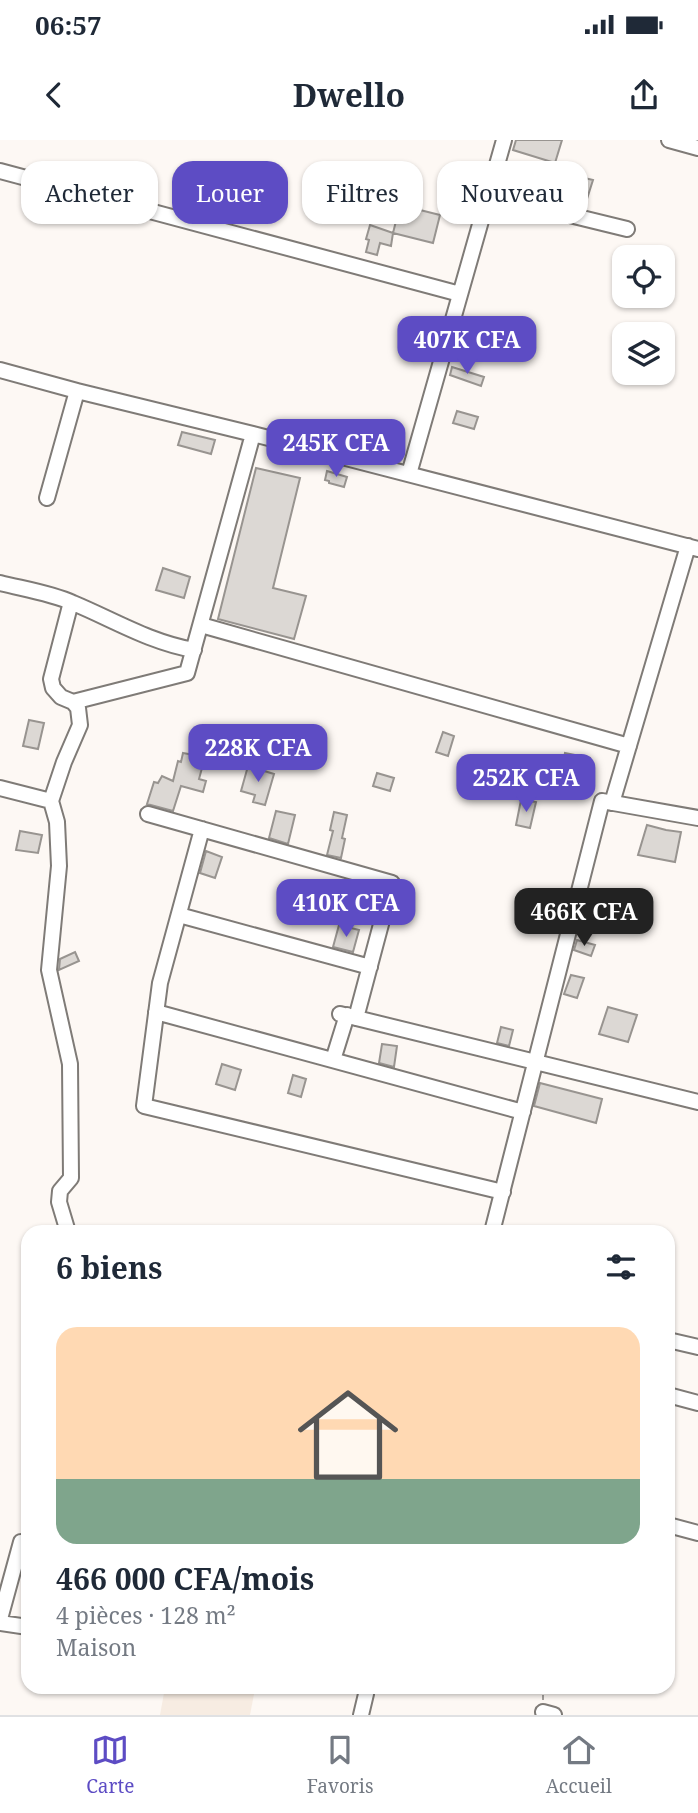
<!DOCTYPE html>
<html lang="fr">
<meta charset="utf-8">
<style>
body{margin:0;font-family:"Noto Serif",serif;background:#f2f2f3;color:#1f2937;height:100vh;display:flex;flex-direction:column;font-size:26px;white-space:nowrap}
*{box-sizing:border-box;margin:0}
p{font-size:23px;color:#747a83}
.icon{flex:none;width:38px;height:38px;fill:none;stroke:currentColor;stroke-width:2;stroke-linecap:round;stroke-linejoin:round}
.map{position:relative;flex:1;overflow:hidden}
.drawer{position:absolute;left:21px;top:1085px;width:654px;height:469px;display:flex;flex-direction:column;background:#fff;border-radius:21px;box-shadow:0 2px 5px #0004}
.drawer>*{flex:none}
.hud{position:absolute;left:21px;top:21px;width:656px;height:63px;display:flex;gap:14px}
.buttons{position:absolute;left:612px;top:105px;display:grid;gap:14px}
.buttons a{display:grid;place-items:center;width:63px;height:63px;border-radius:14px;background:#fff;box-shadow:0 2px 5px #0004;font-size:35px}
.price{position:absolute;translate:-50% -60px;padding:0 16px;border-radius:14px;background:#5d4cc4;color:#fff;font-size:23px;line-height:46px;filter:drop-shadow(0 2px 4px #0008)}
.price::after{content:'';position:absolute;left:50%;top:42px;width:21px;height:16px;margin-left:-10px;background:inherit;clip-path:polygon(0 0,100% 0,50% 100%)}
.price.current{background:#222;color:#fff}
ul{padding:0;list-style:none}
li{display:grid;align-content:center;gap:14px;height:371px;padding:0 35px}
li span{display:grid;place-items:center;height:217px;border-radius:21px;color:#555}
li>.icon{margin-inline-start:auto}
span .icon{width:126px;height:126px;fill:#fffc;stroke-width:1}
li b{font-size:30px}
h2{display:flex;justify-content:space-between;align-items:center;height:84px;padding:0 35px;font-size:30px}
.chip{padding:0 24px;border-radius:21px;background:#fff;box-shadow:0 2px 5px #0004;font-size:24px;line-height:63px}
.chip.current{background:#5d4cc4;color:#fff}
.status{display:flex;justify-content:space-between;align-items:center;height:49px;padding:0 35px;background:#fff;direction:ltr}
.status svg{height:19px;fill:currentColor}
header{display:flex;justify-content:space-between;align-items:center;height:91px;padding:0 35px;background:#fff;font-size:32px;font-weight:700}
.tab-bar{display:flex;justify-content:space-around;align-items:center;height:98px;border-top:2px solid #e0e1e3;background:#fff;font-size:19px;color:#747a83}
.tab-bar a{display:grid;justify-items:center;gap:4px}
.tab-bar .current{color:#5d4cc4}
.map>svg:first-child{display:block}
</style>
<div class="status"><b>06:57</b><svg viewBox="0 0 49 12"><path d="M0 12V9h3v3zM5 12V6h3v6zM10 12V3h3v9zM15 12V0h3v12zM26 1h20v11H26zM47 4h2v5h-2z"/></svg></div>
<header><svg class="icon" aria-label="back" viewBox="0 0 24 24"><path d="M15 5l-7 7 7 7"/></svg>Dwello<svg class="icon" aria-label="share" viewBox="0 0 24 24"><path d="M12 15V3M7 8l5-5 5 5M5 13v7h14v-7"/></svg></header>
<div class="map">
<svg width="698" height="1575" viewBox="0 0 698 1575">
<rect width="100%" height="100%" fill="#fdf8f4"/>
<path fill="#f7ece2" d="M 164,1553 L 254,1554 L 250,1575 L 160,1575 Z"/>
<path fill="#dcd8d4" stroke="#989490" stroke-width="2" d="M 516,0 L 562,0 L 555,23 L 513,10 Z
M 576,36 L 593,40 L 586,62 L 569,57 Z
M 400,65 L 440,75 L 433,103 L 393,93 Z
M 370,85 L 393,93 L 391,106 L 380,103 L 377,115 L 366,112 L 369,100 L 366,99 Z
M 452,227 L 484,237 L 481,246 L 450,235 Z
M 457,271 L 478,277 L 474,289 L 453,283 Z
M 182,292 L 215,300 L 211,314 L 178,305 Z
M 256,328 L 300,338 L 273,448 L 306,456 L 294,499 L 218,479 Z
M 327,331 L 347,337 L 344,347 L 329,343 L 329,341 L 325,340 Z
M 163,428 L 190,437 L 184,458 L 156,450 Z
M 29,580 L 44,583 L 38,609 L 23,606 Z
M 443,592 L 454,596 L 448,616 L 436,612 Z
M 183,613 L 205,617 L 199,639 L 206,641 L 203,652 L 181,646 L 173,671 L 147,664 L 154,642 L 158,643 L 162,636 L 173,641 L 178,621 L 181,622 Z
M 565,613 L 590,618 L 587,634 L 562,630 Z
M 248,626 L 274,634 L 265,665 L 253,662 L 255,655 L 241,651 Z
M 377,633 L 394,638 L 390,651 L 373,646 Z
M 521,660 L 536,662 L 530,688 L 516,685 Z
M 276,671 L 295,675 L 288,704 L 269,698 Z
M 334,672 L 347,675 L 342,698 L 345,699 L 341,718 L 327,715 L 333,691 L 330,690 Z
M 647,685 L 666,690 L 681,692 L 675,722 L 638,715 Z
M 20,691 L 42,695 L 38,713 L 16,710 Z
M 206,711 L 222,717 L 215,738 L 200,733 Z
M 339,785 L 359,790 L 353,812 L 333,807 Z
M 577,800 L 595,805 L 591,816 L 574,810 Z
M 75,812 L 79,821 L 59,830 L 60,819 Z
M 571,835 L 584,838 L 577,858 L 564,854 Z
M 608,867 L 637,875 L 628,902 L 599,894 Z
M 501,887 L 513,890 L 509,906 L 497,903 Z
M 382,904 L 397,906 L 394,927 L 379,923 Z
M 222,924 L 241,930 L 235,950 L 216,944 Z
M 293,935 L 306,939 L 301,957 L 288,953 Z
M 540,943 L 602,959 L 596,983 L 534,966 Z"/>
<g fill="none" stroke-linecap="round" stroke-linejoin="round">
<g stroke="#7f7b77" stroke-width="18">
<path id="minor" d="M 669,0 L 698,8
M 0,31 L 460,154
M 488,55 L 627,89
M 0,230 L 77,251 L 253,294 L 698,409
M 409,334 L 504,0
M 47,358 L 77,251
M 0,443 C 24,449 51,453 73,463 C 114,480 149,502 194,510
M 201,485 L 629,606
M 73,562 L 187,533 L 253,294
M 0,648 L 51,661
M 612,663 L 688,406
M 148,674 L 392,743 L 356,878
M 202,689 L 160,843 L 144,966 L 503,1052
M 179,775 L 370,827
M 156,872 L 523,972
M 340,874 L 698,962
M 333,920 L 347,875
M 68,1092 L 59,1062 L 60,1051 L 71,1038 L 70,924 L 49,830 L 59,726 L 57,682 L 51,661 L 64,622 L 80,585 L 78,568 L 73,562 L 61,557 L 53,548 L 51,539 L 71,462
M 492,1092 L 602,661 L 698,678
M 668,1200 L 698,1207
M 668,1255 L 698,1263
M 668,1385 L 698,1393
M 0,1479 L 21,1402 L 28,1402
M 0,1483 L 28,1487
M 543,1572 L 554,1575
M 361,1575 L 366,1554"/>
</g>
<path stroke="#a4a09d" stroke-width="2" stroke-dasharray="5 5" stroke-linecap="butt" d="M 543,1560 L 543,1547"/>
<use href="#minor" stroke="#fff" stroke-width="14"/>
</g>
</svg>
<div class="buttons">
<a><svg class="icon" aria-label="locate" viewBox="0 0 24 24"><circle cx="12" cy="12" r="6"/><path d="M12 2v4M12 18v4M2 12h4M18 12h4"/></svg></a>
<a><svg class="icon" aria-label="layers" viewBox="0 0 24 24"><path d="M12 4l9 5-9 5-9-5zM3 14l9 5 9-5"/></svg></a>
</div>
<b class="price" style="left:467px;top:236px">407K CFA</b>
<b class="price" style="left:336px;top:339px">245K CFA</b>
<b class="price" style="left:258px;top:644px">228K CFA</b>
<b class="price" style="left:526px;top:674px">252K CFA</b>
<b class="price" style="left:346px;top:799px">410K CFA</b>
<b class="price current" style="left:584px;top:808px">466K CFA</b>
<div class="hud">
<a class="chip">Acheter</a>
<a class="chip current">Louer</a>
<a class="chip">Filtres</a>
<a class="chip">Nouveau</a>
</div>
<section class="drawer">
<h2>6 biens<svg class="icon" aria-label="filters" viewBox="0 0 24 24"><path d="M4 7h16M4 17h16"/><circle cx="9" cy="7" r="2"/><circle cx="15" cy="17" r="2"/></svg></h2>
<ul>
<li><span style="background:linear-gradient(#ffd9b3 70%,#7fa58c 0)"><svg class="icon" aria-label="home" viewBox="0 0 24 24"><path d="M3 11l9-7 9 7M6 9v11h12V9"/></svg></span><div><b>466 000 CFA/mois</b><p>4 pièces · 128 m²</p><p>Maison</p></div></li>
</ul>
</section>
</div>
<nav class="tab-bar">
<a class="current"><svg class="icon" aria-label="map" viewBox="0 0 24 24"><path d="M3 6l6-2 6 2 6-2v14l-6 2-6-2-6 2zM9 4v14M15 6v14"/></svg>Carte</a>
<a><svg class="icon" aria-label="saved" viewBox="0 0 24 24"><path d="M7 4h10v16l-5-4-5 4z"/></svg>Favoris</a>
<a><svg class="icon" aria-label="home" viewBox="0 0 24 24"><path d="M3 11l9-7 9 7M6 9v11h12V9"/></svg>Accueil</a>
</nav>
